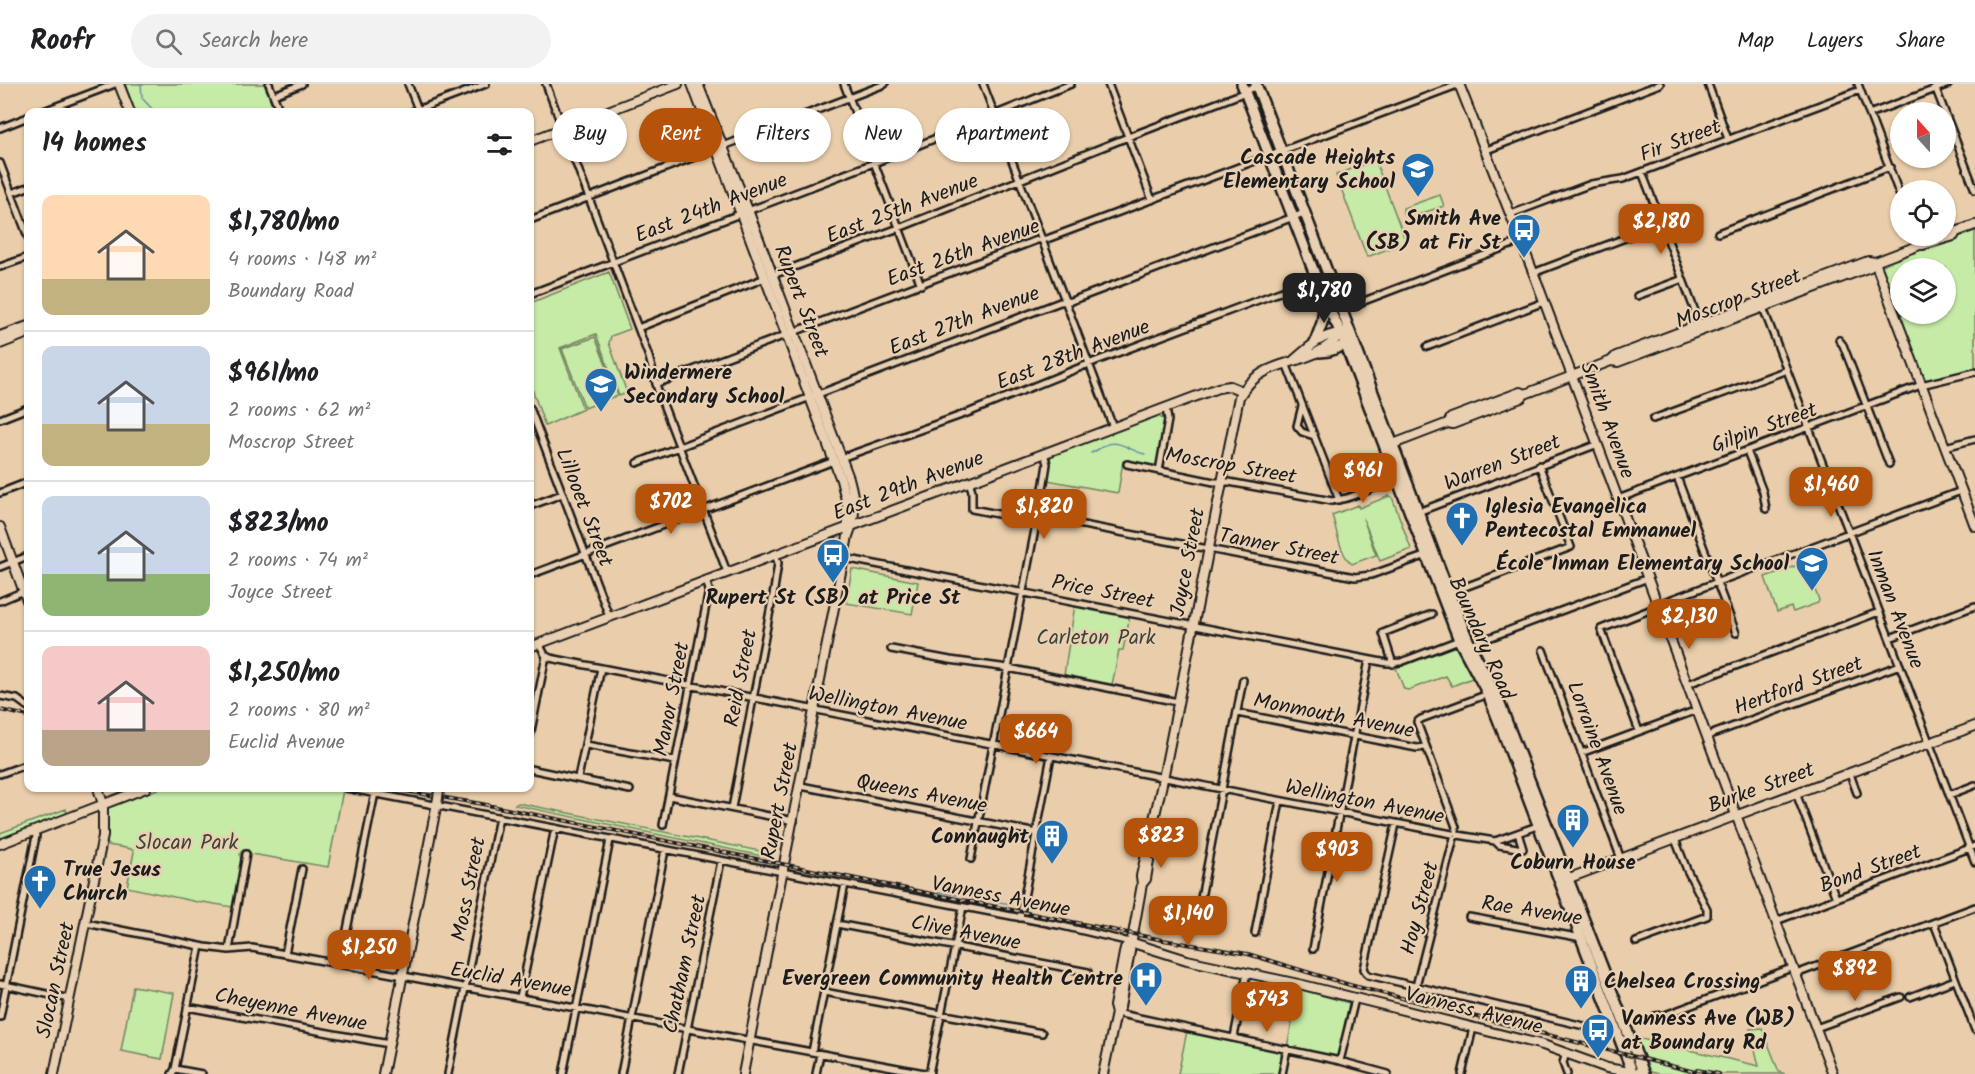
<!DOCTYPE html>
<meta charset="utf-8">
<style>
body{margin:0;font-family:Kalam,sans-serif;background:#f2f2f2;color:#202124;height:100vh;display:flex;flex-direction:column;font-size:22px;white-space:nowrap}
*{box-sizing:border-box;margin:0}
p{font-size:20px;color:#757577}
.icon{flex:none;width:33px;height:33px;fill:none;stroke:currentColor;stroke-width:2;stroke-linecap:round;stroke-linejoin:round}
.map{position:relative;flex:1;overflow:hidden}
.drawer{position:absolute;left:24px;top:24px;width:510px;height:684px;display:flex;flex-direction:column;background:#fff;border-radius:12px;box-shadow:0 2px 4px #0004}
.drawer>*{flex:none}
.banner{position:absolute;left:552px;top:24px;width:570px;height:54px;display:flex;gap:12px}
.needle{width:39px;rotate:339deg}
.fabs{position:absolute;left:1890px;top:18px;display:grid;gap:12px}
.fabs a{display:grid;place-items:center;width:66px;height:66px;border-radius:50%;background:#fff;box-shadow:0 2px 4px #0004;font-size:30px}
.price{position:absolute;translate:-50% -51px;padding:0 14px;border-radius:12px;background:#b45309;color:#fff;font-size:20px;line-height:39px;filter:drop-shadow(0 2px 3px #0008)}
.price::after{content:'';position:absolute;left:50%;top:36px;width:18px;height:14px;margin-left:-9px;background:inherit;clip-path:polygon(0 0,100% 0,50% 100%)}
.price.active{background:#222;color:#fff}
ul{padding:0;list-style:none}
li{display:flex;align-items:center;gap:18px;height:150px;padding:0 18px}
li+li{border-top:2px solid #e0e0e0}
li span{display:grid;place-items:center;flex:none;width:168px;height:120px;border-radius:12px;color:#555}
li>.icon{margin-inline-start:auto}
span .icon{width:72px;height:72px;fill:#fffc;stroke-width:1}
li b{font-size:26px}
h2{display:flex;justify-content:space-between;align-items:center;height:72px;padding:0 18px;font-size:26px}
.chip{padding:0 21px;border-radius:27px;background:#fff;box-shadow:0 2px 4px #0004;font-size:21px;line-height:54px}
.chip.active{background:#b45309;color:#fff}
header{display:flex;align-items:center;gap:36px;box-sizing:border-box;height:84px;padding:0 30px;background:#fff;border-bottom:2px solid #e0e0e0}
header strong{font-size:28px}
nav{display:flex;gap:33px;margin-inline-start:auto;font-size:21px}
.search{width:420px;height:54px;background:#f2f2f2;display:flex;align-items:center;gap:15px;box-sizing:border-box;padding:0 21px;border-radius:33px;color:#757577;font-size:22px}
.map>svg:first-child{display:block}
</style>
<header>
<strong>Roofr</strong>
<div class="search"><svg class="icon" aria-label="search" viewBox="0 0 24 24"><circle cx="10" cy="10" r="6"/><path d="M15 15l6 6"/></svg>Search here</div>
<nav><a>Map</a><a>Layers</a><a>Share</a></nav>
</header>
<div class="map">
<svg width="1975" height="990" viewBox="0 0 1975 990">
<rect width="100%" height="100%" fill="#eaceab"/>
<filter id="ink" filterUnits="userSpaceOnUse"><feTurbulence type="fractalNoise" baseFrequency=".0167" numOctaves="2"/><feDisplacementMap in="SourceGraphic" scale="12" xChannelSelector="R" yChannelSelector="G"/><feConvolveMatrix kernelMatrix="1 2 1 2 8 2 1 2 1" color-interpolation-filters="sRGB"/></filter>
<g filter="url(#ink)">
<path fill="#c5eba6" stroke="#708461" stroke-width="1.5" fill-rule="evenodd" d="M 125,0 L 264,0 L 275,28 L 135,28 Z
M 1375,76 L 1406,158 L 1367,173 L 1336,91 Z
M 1440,111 L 1444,122 L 1407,134 L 1403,129 L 1403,124 Z
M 1975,145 L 1975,285 L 1924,296 L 1880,185 L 1883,180 ZM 1900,184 L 1946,184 L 1946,230 L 1900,230 Z
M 609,188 L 630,245 L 611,252 L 609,259 L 627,309 L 619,312 L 596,250 L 560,264 L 583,325 L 545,342 L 530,299 L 530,219 Z
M 595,253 L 618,311 L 585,324 L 562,265 Z
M 1157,332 L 1164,335 L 1165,338 L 1156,382 L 1123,377 L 1118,409 L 1047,396 L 1051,372 Z
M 1389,412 L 1392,413 L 1411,465 L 1380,477 L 1363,434 L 1376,471 L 1352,480 C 1339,469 1337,446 1332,431 L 1358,421 L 1359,424 Z
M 1804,479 L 1819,516 L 1818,519 L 1793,528 L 1791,523 L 1777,528 L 1765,493 Z
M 852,485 L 918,498 L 912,530 L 846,519 Z
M 1075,521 L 1130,532 L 1123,566 L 1119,566 L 1112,601 L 1064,591 Z
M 1455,562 L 1472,594 L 1452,602 L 1446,592 L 1408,606 L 1404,605 L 1396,584 Z
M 160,704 L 340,704 L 343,706 L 328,783 L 251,770 L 248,766 L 243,765 L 240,770 L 241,779 L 232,823 L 203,818 L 202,819 L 127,803 L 134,768 L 131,765 L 108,761 L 107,757 L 108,724 Z
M 518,719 L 770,769 L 767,773 L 515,721 Z
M 66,725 L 67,730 L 0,755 L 0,749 Z
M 133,902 L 174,909 L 162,975 L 121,967 Z
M 1299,905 L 1349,919 L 1339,970 L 1336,973 L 1287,963 Z
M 1762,944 L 1779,988 L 1785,990 L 1659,990 L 1647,987 L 1634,958 L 1639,958 L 1637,954 L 1759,982 L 1750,945 Z
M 1187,947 L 1226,954 L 1281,968 L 1282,975 L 1278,990 L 1178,990 Z"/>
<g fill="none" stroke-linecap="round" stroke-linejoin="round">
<path stroke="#688ea3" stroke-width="1.5" d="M 141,0 L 142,14 L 155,28
M 1091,369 C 1097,367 1102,362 1108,360 C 1120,356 1133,368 1145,370
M 939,808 L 957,811
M 969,813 L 1011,820"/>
<g stroke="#1c1c1c" stroke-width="10">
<path id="street" d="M 269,0 L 280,28
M 408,0 L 419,28
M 546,0 L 649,273 L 658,307 L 727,488
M 844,0 L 921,201
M 983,0 L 1113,343
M 1108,0 L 1152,116
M 1708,0 L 1728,55
M 1858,0 L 1900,112
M 1934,0 L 1975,106
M 274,11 L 302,0
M 41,28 L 115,0
M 412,28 L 486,0
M 1869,30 L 1949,0
M 0,44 L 28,33
M 1484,67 L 1660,0
M 0,79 L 28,153
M 1642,88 L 1701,243
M 12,109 L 28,103
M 1511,130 L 1591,100 L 1623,95 L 1860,6
M 530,136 L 885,0
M 1718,149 L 1890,83
M 1916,152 L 1920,161
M 0,183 L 28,173
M 1533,189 L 1662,140
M 773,191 L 904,142 L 1123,55 L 1238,11 L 1257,2
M 530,210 L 879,77 L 1071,0
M 1637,212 L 1683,195
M 1762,221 L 1975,778
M 1351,222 L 1521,157
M 638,244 L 765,194
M 1839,256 L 1843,261 L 1889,380
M 1427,263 L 1544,218
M 1286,279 L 1339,416
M 656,300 L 1037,156 L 1047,155 L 1460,0
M 1302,322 L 1297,342 L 1302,348 L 1314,352
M 530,324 L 609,532
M 0,335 L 28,324
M 1653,335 L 1787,286
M 1945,363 L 1975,355
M 1747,367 L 1763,408 L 1766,425
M 841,374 L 970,328 L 1096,277 L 1317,194
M 637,379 L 1060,218 L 1071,217 L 1304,129
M 1127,380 L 1214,398 L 1229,398 L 1332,417 L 1347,414 L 1398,395
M 1159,387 L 1168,336 L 1166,324
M 1677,393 L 1736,549
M 969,397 L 972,407 L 972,425 L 1008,432 L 1041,433 L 1355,493 L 1371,491 L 1427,471
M 0,409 L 28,398
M 1618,415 L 1921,301 L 1975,288
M 530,422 L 562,410
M 1418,428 L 1598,360
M 844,474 L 1387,579 L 1401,578 L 1459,556
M 0,483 L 28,472
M 530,491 L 834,377
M 1449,509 L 1571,463 L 1539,381
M 0,517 L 24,507
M 1890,554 L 1975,522
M 539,559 L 545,571 L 550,574 L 1452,750
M 1470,561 L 1648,494
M 891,565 L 950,576 L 1008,584 L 1178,618
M 1543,566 L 1621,775
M 1393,580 L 1383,549 L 1432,530
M 1688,600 L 1879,528
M 0,612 L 17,615 L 28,623
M 1237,629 L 1417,664 L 1425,663
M 1639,647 L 1601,545 L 1652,525 L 1664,518 L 1961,407
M 530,652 L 546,572
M 1707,652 L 1900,581
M 586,661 L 675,677
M 1581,669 L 1697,626
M 530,685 L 630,706
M 0,690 L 28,680
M 1850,690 L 1857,709
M 578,694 L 601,584
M 801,702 L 1037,749
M 346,704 L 1058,841 L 1130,858
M 1796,709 L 1836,814
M 1949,711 L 1975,701
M 669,712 L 794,737
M 732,724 L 774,506 L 778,479 L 775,470
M 1396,740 L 1364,885 L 1368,891 L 1618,950
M 663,741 L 709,506 L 706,496
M 1456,748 L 1456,743 L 1417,638 L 1421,635 L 1488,610
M 1458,751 L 1495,757 L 1540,741
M 1495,757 L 1499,761 L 1523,765 L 1518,749
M 971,775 L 1044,399 L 1047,380 L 1044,369
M 1469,833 L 1582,854
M 1020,834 L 1051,672
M 1776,837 L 1975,762
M 86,839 L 205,863 L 229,866 L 252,864 L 285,870 L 930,990
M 1934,839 L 1975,946
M 837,840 L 1088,888
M 1196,840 L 1243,596
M 1255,849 L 1280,717
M 1636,858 L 1707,832 L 1707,825 L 1687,786 L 1675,755
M 1313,865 L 1369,576
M 229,866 L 246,770
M 285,870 L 302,785
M 340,880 L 375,709
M 1796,890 L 1975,823
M 0,900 L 70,915
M 1416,902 L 1454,754
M 824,908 L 1042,949
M 520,913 L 555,744
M 1910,913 L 1955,896
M 187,923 L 389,960
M 1116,929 L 1340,977 L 1388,990
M 1655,932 L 1665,931 L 1794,883
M 0,933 L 36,752 L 34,747
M 1816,944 L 1901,913
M 1234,953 L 1247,889
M 812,968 L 845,800
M 1566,969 L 1563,979 L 1567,990
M 1340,977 L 1355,915
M 175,985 L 202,990
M 172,990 L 175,985 L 200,862
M 448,990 L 499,733
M 563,990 L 610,756
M 621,990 L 665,766
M 678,990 L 721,777
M 816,990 L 820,970
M 929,990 L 963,823
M 1282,990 L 1287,965
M 1462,990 L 1473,944"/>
</g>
<g stroke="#1c1c1c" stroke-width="12">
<path id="secondary" d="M 119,0 L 130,28
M 692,0 L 841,396 L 847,420 L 848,446
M 698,0 L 748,126 L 849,394 C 855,416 857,430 848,452 L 743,990
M 1459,0 L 1535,193 L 1833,990
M 530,57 L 678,0
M 1946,149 L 1953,146 L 1956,148 L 1975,141
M 1923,161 L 1954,152 L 1956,148
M 1875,178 L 1975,442
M 0,252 L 28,242
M 0,260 L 28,249
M 1294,276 C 1308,264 1322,250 1341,249
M 1611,277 L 1618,278 L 1870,183 L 1875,178 L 1920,161 L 1926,156 L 1939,152
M 1448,339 L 1451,334 L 1520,308 L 1525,310
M 1388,362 L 1448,339 L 1453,340 L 1521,314 L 1525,310 L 1611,277 L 1616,272 L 1868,177 L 1875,178
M 0,443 L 28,519
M 530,563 L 1218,304 L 1230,302 L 1242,307
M 0,760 L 146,704
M 1564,796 L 1975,642
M 1142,800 L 1146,795 L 1149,777
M 1130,858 L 1187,876 L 1303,901 L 1543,961 L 1607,984 L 1641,990
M 1116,929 L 1114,922 L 1125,864 L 1130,858
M 54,990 L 103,752 L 103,720 L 98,704
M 383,990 L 438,714
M 1103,990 L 1116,929 L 1120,923 L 1142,800 L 1141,792 L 1162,700 L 1239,313 C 1265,268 1310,288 1341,249"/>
</g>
<g stroke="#1c1c1c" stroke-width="14">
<path id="primary" d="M 1242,0 L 1325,217 L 1341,249 L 1459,556 L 1488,610 L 1499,638 L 1633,990
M 1256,0 L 1449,509 L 1470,561 L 1497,613 L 1644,990
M 1315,258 L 1322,239 L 1325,217
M 1320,268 L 1329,267 L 1345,261"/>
</g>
<use href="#street" stroke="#ead0b2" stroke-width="5"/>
<use href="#secondary" stroke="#ead0b2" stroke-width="8"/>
<use href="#primary" stroke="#ead0b2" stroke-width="9"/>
<g stroke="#1c1c1c" stroke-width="4">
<path id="rail" d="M 0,626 L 28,632
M 387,704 L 482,720 L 1163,856 L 1248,870 L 1350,901 L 1703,990
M 1697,986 L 1719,990"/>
</g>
<use href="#rail" stroke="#ead0b2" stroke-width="1.5" stroke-dasharray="4.5" stroke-linecap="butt"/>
<g stroke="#1c1c1c" stroke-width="12" stroke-linecap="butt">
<path id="secondary-bridge" d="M 438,714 L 439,706"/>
</g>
<use href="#secondary-bridge" stroke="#ead0b2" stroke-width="8"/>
</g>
</g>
<defs>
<g id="school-pin" transform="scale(1.725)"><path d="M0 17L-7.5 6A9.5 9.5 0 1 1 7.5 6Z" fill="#1f6fb2" stroke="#ead0b2"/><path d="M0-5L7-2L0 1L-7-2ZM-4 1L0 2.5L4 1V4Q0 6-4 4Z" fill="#fff"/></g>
<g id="bus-pin" transform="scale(1.725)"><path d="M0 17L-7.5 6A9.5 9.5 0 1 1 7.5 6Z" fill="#1f6fb2" stroke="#ead0b2"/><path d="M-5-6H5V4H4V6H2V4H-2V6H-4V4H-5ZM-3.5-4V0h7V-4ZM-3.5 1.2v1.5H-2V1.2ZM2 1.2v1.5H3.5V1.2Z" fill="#fff"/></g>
<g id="church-pin" transform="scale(1.725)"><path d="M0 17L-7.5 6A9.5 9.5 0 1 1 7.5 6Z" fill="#1f6fb2" stroke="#ead0b2"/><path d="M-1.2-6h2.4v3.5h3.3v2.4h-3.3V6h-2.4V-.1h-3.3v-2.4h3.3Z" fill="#fff"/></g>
<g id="building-pin" transform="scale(1.725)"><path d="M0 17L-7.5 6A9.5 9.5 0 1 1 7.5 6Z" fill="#1f6fb2" stroke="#ead0b2"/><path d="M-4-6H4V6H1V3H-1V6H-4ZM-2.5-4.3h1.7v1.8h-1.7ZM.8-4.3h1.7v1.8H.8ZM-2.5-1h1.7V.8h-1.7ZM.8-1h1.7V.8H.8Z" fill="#fff"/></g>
<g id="hospital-pin" transform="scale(1.725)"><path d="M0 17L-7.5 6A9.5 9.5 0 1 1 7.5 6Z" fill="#1f6fb2" stroke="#ead0b2"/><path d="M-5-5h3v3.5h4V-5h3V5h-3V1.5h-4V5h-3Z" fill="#fff"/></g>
</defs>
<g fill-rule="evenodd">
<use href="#school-pin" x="1418" y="85"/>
<use href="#bus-pin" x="1524" y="146"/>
<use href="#school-pin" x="601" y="300"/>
<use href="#church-pin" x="1462" y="434"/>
<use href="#bus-pin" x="833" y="471"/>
<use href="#school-pin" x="1812" y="479"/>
<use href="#building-pin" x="1573" y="736"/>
<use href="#building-pin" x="1052" y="752"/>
<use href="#church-pin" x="40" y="797"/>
<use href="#hospital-pin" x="1146" y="894"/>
<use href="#building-pin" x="1581" y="897"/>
<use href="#bus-pin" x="1598" y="946"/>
</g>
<g text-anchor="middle" stroke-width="4.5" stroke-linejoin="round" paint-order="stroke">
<g font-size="21" fill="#1c1c1c" stroke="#ead0b2">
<text transform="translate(1680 56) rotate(-21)" y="7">Fir Street</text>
<text transform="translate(711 123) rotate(-21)" y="7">East 24th Avenue</text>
<text transform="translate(902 124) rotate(-21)" y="7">East 25th Avenue</text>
<text transform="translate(963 168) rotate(-20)" y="7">East 26th Avenue</text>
<text transform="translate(1738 214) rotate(-21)" y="7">Moscrop Street</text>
<text transform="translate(802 217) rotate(69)" y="7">Rupert Street</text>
<text transform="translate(964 236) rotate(-21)" y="7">East 27th Avenue</text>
<text transform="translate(1073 270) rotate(-21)" y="7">East 28th Avenue</text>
<text transform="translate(1608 336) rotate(70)" y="7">Smith Avenue</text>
<text transform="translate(1764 343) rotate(-20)" y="7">Gilpin Street</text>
<text transform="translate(1502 378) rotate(-21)" y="7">Warren Street</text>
<text transform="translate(1231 381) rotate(10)" y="7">Moscrop Street</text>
<text transform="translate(908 401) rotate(-21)" y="7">East 29th Avenue</text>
<text transform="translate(585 423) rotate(69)" y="7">Lillooet Street</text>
<text transform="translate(1279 462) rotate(11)" y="7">Tanner Street</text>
<text transform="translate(1187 478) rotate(-79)" y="7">Joyce Street</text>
<text transform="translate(1103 507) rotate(11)" y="7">Price Street</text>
<text transform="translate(1896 525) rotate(69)" y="7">Inman Avenue</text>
<text transform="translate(1482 554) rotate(66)" y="7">Boundary Road</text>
<text transform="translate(740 594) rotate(-79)" y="7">Reid Street</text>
<text transform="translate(1798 601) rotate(-20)" y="7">Hertford Street</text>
<text transform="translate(671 615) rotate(-79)" y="7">Manor Street</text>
<text transform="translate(888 624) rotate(11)" y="7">Wellington Avenue</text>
<text transform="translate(1334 631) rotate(11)" y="7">Monmouth Avenue</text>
<text transform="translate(1598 664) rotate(70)" y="7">Lorraine Avenue</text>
<text transform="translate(1761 703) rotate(-20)" y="7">Burke Street</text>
<text transform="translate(922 709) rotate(11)" y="7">Queens Avenue</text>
<text transform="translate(779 717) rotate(-79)" y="7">Rupert Street</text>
<text transform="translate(1365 717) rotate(11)" y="7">Wellington Avenue</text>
<text transform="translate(1870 784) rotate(-20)" y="7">Bond Street</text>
<text transform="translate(468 805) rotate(-79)" y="7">Moss Street</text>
<text transform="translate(1001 812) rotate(11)" y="7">Vanness Avenue</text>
<text transform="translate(1419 824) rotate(-75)" y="7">Hoy Street</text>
<text transform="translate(1532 826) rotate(9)" y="7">Rae Avenue</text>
<text transform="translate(966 848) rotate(11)" y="7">Clive Avenue</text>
<text transform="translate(684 880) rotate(-78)" y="7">Chatham Street</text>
<text transform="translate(511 895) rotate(10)" y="7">Euclid Avenue</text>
<text transform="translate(55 896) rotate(-78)" y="7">Slocan Street</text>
<text transform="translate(291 925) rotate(11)" y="7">Cheyenne Avenue</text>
<text transform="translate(1474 926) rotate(14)" y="7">Vanness Avenue</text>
</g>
<g font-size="21" font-weight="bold" fill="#1c1c1c" stroke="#ead0b2" text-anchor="end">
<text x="1395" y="80">Cascade Heights<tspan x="1395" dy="24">Elementary School</tspan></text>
<text x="1501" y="141">Smith Ave<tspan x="1501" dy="24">(SB) at Fir St</tspan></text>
<text x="624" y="295" text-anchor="start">Windermere<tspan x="624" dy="24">Secondary School</tspan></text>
<text x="1485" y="429" text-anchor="start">Iglesia Evangelica<tspan x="1485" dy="24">Pentecostal Emmanuel</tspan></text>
<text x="1789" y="486">École Inman Elementary School</text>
<text x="833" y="520" text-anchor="middle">Rupert St (SB) at Price St</text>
<text x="1029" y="759">Connaught</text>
<text x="1573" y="785" text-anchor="middle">Coburn House</text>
<text x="63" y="792" text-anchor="start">True Jesus<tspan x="63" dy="24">Church</tspan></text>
<text x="1123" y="901">Evergreen Community Health Centre</text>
<text x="1604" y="904" text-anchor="start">Chelsea Crossing</text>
<text x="1621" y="941" text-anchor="start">Vanness Ave (WB)<tspan x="1621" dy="24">at Boundary Rd</tspan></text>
</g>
<g font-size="21" fill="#3e4538" stroke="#ead0b2">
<text x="1096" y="560">Carleton Park</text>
<text x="187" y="765">Slocan Park</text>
</g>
</g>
</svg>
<div class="fabs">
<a><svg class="needle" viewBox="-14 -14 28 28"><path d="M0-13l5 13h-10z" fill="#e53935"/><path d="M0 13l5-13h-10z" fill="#757577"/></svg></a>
<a><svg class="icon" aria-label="locate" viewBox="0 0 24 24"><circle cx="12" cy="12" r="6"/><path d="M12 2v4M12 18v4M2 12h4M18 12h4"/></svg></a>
<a><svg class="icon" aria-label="layers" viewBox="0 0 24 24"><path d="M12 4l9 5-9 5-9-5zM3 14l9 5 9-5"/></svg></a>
</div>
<b class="price" style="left:1661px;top:171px">$2,180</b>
<b class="price active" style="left:1324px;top:240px">$1,780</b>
<b class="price" style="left:1363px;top:420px">$961</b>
<b class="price" style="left:1831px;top:434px">$1,460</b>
<b class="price" style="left:671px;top:451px">$702</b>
<b class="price" style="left:1044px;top:456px">$1,820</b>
<b class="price" style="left:1689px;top:566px">$2,130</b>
<b class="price" style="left:1036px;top:681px">$664</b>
<b class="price" style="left:1161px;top:785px">$823</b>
<b class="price" style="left:1337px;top:799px">$903</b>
<b class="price" style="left:1188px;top:863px">$1,140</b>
<b class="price" style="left:369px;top:897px">$1,250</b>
<b class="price" style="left:1855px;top:918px">$892</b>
<b class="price" style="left:1267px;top:949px">$743</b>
<div class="banner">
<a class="chip">Buy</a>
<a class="chip active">Rent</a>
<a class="chip">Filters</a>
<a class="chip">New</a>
<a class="chip">Apartment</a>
</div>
<section class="drawer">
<h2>14 homes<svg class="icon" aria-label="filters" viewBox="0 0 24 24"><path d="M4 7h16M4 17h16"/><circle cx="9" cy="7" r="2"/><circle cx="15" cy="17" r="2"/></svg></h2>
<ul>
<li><span style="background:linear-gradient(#ffd9b3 70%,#c2b280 0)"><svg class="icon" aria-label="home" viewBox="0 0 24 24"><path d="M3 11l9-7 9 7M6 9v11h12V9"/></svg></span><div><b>$1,780/mo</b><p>4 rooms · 148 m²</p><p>Boundary Road</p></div></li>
<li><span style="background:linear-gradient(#c9d6e8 65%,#c2b280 0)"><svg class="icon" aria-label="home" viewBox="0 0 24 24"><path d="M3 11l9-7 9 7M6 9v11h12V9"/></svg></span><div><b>$961/mo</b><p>2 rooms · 62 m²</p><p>Moscrop Street</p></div></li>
<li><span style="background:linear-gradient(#c9d6e8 65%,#8fb573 0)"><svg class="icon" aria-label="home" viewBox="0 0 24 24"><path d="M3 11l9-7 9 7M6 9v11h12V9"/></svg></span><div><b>$823/mo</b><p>2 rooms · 74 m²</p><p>Joyce Street</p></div></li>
<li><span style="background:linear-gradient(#f6c9c9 70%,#b9a48a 0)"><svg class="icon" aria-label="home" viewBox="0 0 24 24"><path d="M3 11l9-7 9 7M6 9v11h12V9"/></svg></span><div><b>$1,250/mo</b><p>2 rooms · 80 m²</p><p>Euclid Avenue</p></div></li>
</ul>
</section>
</div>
